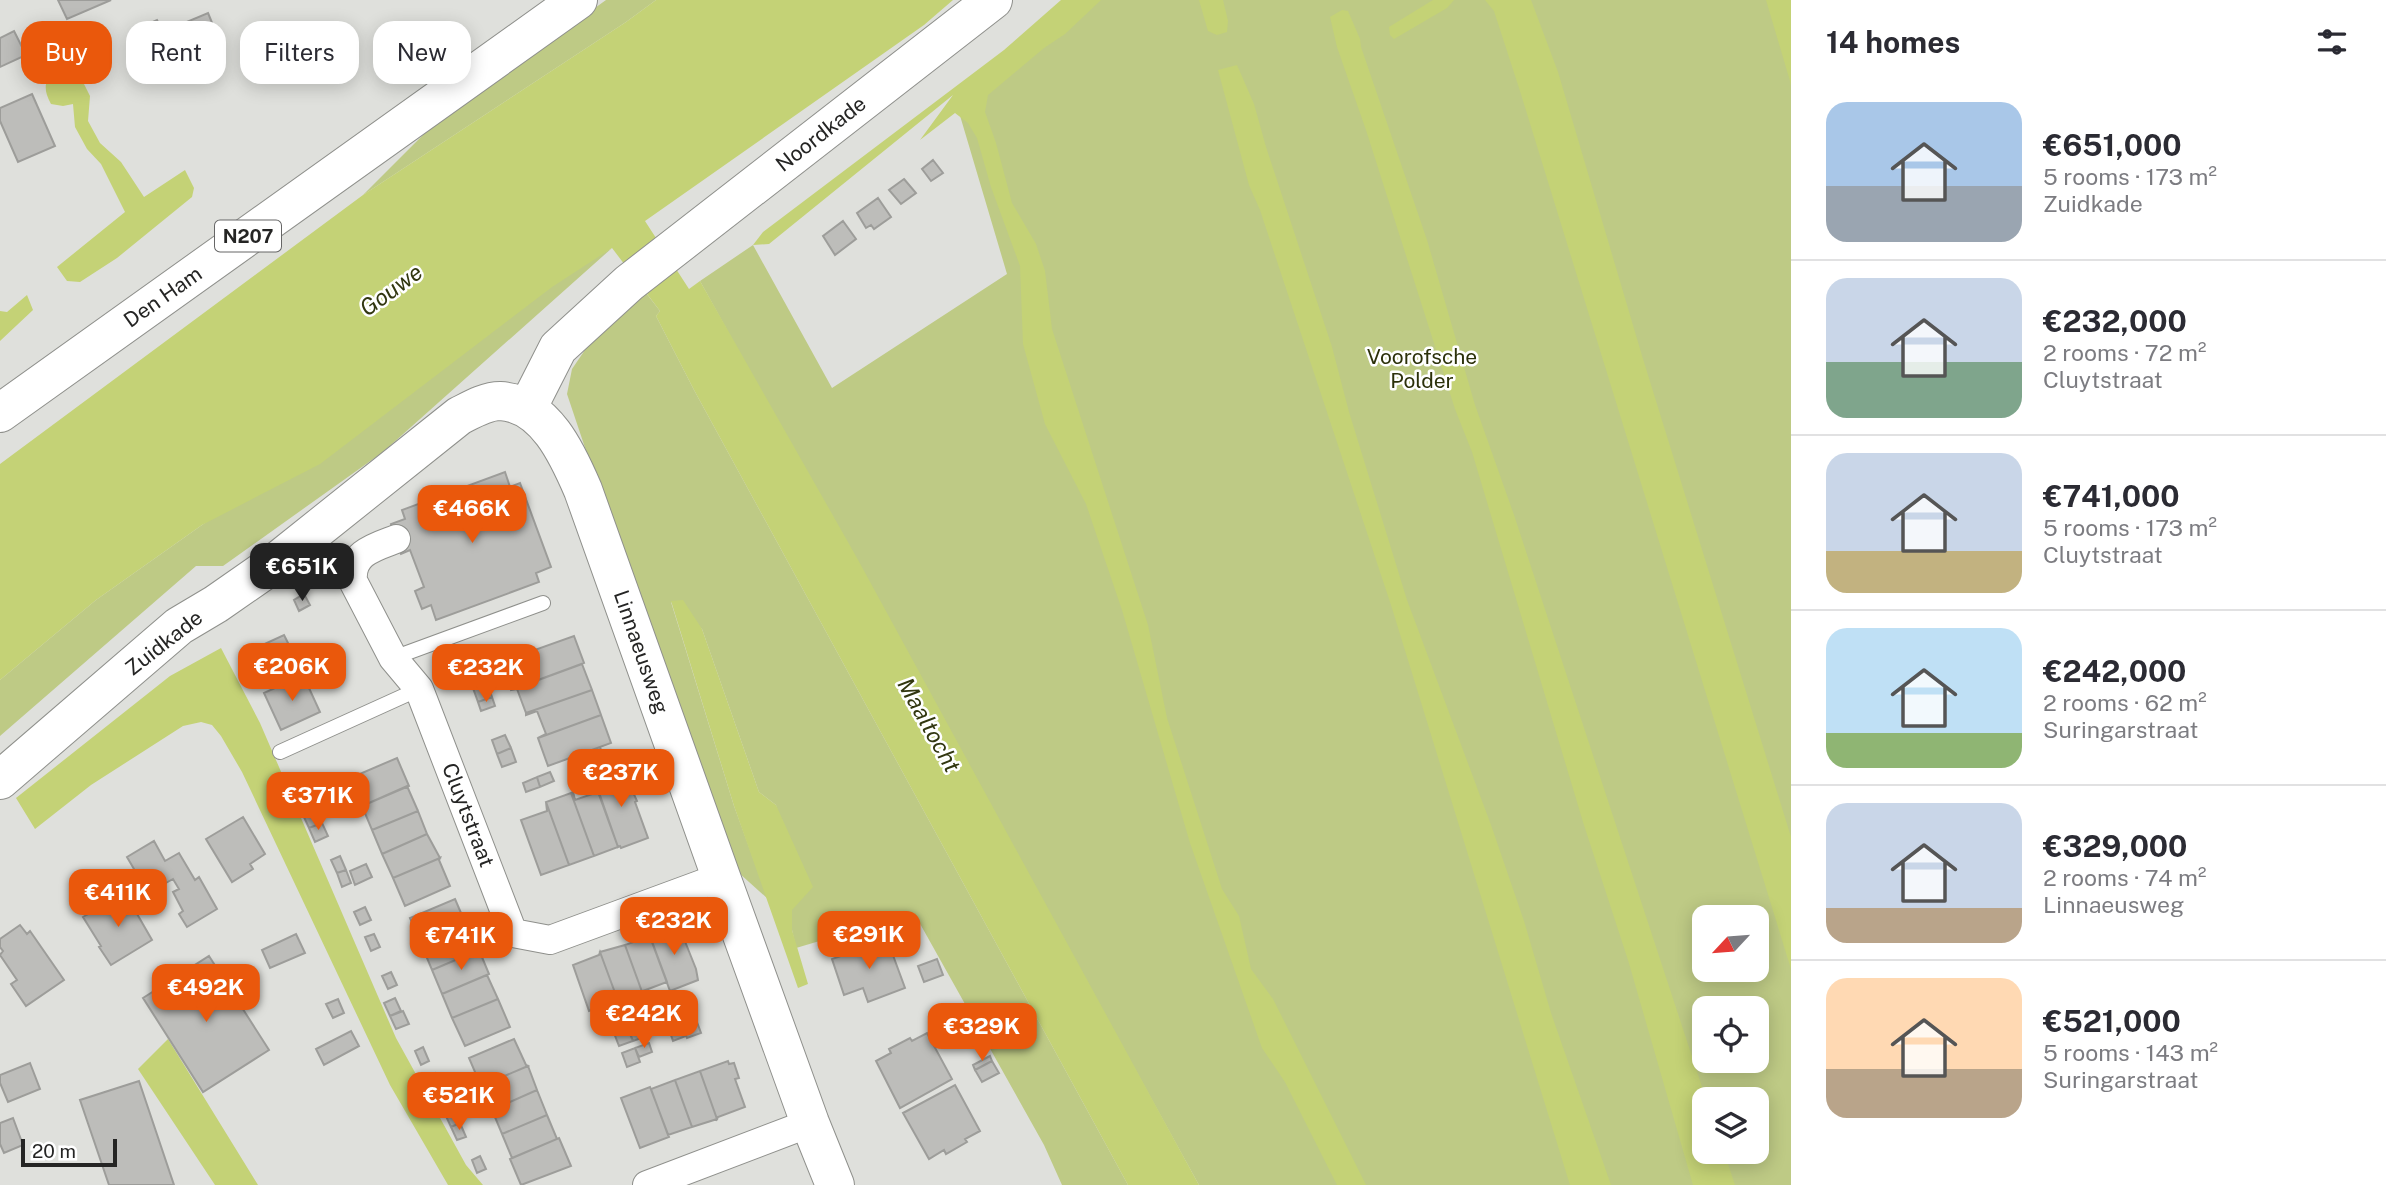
<!DOCTYPE html>
<meta charset="utf-8">
<style>
body{margin:0;font-family:"Public Sans",sans-serif;background:#f2f2f3;color:#2b2b33;height:100vh;display:flex;flex-direction:column;font-size:26px;white-space:nowrap}
*{box-sizing:border-box;margin:0}
p{font-size:23px;color:#7c7c81}
.icon{flex:none;width:38px;height:38px;fill:none;stroke:currentColor;stroke-width:2;stroke-linecap:round;stroke-linejoin:round}
.map{position:relative;flex:1;overflow:hidden}
.details{display:flex;flex-direction:column;background:#fff;width:595px}
.details>*{flex:none}
.hud{position:absolute;left:21px;top:21px;width:665px;height:63px;display:flex;gap:14px}
.needle{width:46px;rotate:244deg}
.fabs{position:absolute;left:1692px;top:905px;display:grid;gap:14px}
.fabs a{display:grid;place-items:center;width:77px;height:77px;border-radius:14px;background:#fff;box-shadow:0 4px 18px #0003;font-size:35px}
.scale{position:absolute;left:21px;bottom:18px;width:96px;box-sizing:border-box;padding-left:7px;border:4px solid #252524;border-top:0;font-size:19px;line-height:24px;white-space:nowrap;color:#252524;-webkit-text-stroke:5px #fff;paint-order:stroke}
.price{position:absolute;translate:-50% -60px;padding:0 16px;border-radius:14px;background:#ea580c;color:#fff;font-size:23px;line-height:46px;filter:drop-shadow(0 2px 4px #0008)}
.price::after{content:'';position:absolute;left:50%;top:42px;width:21px;height:16px;margin-left:-10px;background:inherit;clip-path:polygon(0 0,100% 0,50% 100%)}
.price.selected{background:#222;color:#fff}
ul{padding:0;list-style:none}
li{display:flex;align-items:center;gap:21px;height:175px;padding:0 35px}
li+li{border-top:2px solid #e1e1e2}
li span{display:grid;place-items:center;flex:none;width:196px;height:140px;border-radius:21px;color:#555}
li>.icon{margin-inline-start:auto}
span .icon{width:84px;height:84px;fill:#fffc;stroke-width:1}
li b{font-size:30px}
h2{display:flex;justify-content:space-between;align-items:center;height:84px;padding:0 35px;font-size:30px}
.tag{padding:0 24px;border-radius:21px;background:#fff;box-shadow:0 4px 18px #0003;font-size:24px;line-height:63px}
.tag.selected{background:#ea580c;color:#fff}
main{display:flex;flex:1;min-height:0}
.map>svg:first-child{display:block}
</style>
<main>
<div class="map">
<svg width="1791" height="1185" viewBox="0 0 1791 1185">
<rect width="100%" height="100%" fill="#dfe0dc"/>
<path fill="#beca85" fill-rule="evenodd" d="M 606,0 L 656,0 L 626,22 L 363,195 L 435,123 Z
M 1083,0 L 1791,0 L 1791,1185 L 1199,1185 L 700,281 L 753,245 L 832,388 L 1007,274 L 953,92 ZM 1704,917 L 1757,917 L 1757,970 L 1704,970 ZM 1704,1008 L 1757,1008 L 1757,1060 L 1704,1060 ZM 1704,1099 L 1757,1099 L 1757,1152 L 1704,1152 Z
M 612,248 L 383,452 L 223,566 L 196,566 L 0,736 L 0,680 L 96,600 L 202,525 L 586,263 Z
M 643,289 L 660,311 L 656,316 L 694,390 L 1128,1185 L 1062,1185 L 1044,1145 L 914,913 L 796,948 L 792,930 L 792,910 L 776,805 L 759,792 L 702,629 L 671,602 L 734,806 L 768,899 L 729,864 L 616,540 L 567,394 L 572,369 L 600,328 Z"/>
<path fill="#c4d276" d="M 656,0 L 953,0 L 924,25 L 645,221 L 689,289 L 700,281 L 857,558 L 1199,1185 L 1128,1185 L 694,390 L 656,316 L 660,311 L 612,248 L 552,287 L 320,464 L 202,525 L 96,600 L 0,680 L 0,464 L 363,195 L 626,22 Z
M 1061,0 L 1101,0 L 1065,34 L 1044,48 L 988,95 L 985,112 L 996,143 L 1012,203 L 1036,244 L 1045,271 L 1052,329 L 1148,625 L 1167,718 L 1222,889 L 1239,916 L 1251,969 L 1273,999 L 1366,1185 L 1337,1185 L 1285,1082 L 1262,1048 L 1190,843 L 1122,610 L 1086,504 L 1045,424 L 1023,344 L 1020,266 L 991,187 L 977,138 L 968,123 L 955,113 L 920,140 L 953,95 L 769,244 L 753,245 L 763,232 L 1004,50 Z
M 1199,0 L 1223,0 L 1228,21 L 1227,32 L 1217,35 L 1208,31 Z
M 1433,0 L 1454,0 L 1447,8 L 1394,39 L 1390,35 L 1389,27 Z
M 1485,0 L 1531,0 L 1558,72 L 1643,359 L 1791,837 L 1791,969 L 1520,91 L 1494,11 Z
M 1766,0 L 1791,0 L 1791,86 L 1790,81 Z
M 1342,10 L 1348,11 L 1360,39 L 1361,47 L 1427,240 L 1475,405 L 1514,515 L 1706,1099 L 1704,1099 L 1704,1152 L 1724,1152 L 1735,1185 L 1693,1185 L 1628,960 L 1583,822 L 1472,452 L 1455,409 L 1366,130 L 1337,47 L 1330,17 Z
M 74,64 L 90,96 L 88,121 L 100,143 L 121,162 L 144,197 L 185,170 L 194,188 L 192,197 L 117,258 L 80,282 L 67,281 L 57,267 L 125,212 L 101,164 L 87,149 L 75,127 L 73,104 L 63,106 L 51,104 C 37,79 53,72 74,64 Z
M 1237,65 L 1254,104 L 1266,147 L 1332,347 L 1349,412 L 1407,600 L 1491,825 L 1524,921 L 1551,1013 L 1611,1185 L 1570,1185 L 1391,605 L 1260,210 L 1249,185 L 1218,70 Z
M 27,295 L 33,310 L 0,341 L 0,311 L 7,312 Z
M 683,600 L 702,629 L 759,792 L 776,805 L 813,887 L 792,910 L 792,930 L 808,984 L 798,988 L 734,806 L 671,601 Z
M 221,648 L 260,723 L 396,1038 L 466,1165 L 483,1185 L 448,1185 L 390,1085 L 242,772 L 221,736 L 212,725 L 201,722 L 183,726 L 91,785 L 35,829 L 16,798 L 170,676 Z
M 168,1039 L 258,1185 L 215,1185 L 138,1069 Z"/>
<path fill="#bdbdba" stroke="#9d9d9a" stroke-width="2" d="M 58,0 L 111,0 L 67,19 Z
M 208,13 L 222,47 L 170,69 L 164,54 L 148,60 L 135,30 L 157,20 L 163,32 Z
M 14,31 L 26,55 L 0,67 L 0,38 Z
M 32,94 L 55,146 L 18,162 L 0,121 L 0,108 Z
M 933,160 L 943,173 L 931,181 L 922,169 Z
M 904,179 L 916,193 L 901,204 L 889,190 Z
M 878,198 L 891,217 L 874,229 L 871,225 L 866,228 L 857,213 Z
M 843,221 L 856,239 L 835,255 L 823,236 Z
M 505,472 L 510,487 L 520,483 L 551,567 L 536,573 L 539,582 L 436,620 L 431,605 L 422,609 L 415,591 L 424,587 L 410,550 L 401,554 L 391,524 L 405,519 L 402,510 Z
M 304,594 L 310,605 L 299,611 L 294,600 Z
M 284,635 L 291,649 L 264,661 L 258,647 Z
M 574,636 L 584,663 L 511,690 L 501,662 Z
M 582,664 L 592,690 L 526,713 L 517,689 L 511,690 Z
M 303,675 L 320,712 L 281,730 L 264,693 Z
M 487,683 L 492,697 L 478,702 L 473,688 Z
M 592,690 L 601,715 L 538,738 L 546,734 L 537,711 L 526,715 L 526,713 Z
M 492,697 L 495,706 L 481,711 L 478,702 Z
M 601,715 L 611,743 L 548,766 L 538,738 Z
M 505,735 L 511,748 L 497,754 L 492,740 Z
M 600,747 L 603,756 L 589,761 L 586,752 Z
M 511,748 L 516,762 L 502,767 L 497,754 Z
M 586,752 L 590,763 L 576,768 L 572,757 Z
M 397,758 L 409,786 L 360,807 L 348,779 Z
M 623,770 L 637,801 L 635,802 L 648,838 L 621,848 L 620,846 L 618,847 L 595,781 Z
M 550,772 L 554,781 L 540,787 L 537,777 Z
M 537,777 L 540,787 L 526,792 L 523,783 Z
M 407,786 L 418,811 L 372,830 L 362,806 Z
M 573,792 L 575,800 L 598,792 L 618,847 L 594,856 L 571,793 Z
M 571,793 L 594,856 L 569,865 L 546,802 Z
M 546,802 L 569,865 L 541,875 L 521,820 L 547,811 Z
M 317,810 L 322,823 L 309,828 L 303,815 Z
M 418,811 L 427,834 L 382,854 L 372,830 Z
M 243,817 L 265,854 L 250,864 L 253,869 L 232,882 L 206,839 Z
M 322,823 L 328,836 L 315,842 L 309,828 Z
M 427,834 L 440,858 L 393,878 L 382,854 Z
M 154,841 L 165,861 L 179,853 L 195,880 L 199,877 L 217,909 L 187,927 L 179,914 L 183,911 L 173,892 L 179,889 L 173,879 L 148,893 L 127,857 Z
M 340,856 L 346,870 L 337,873 L 331,860 Z
M 440,858 L 439,860 L 450,886 L 405,906 L 393,878 Z
M 366,864 L 372,877 L 355,885 L 350,871 Z
M 346,870 L 351,883 L 342,887 L 337,873 Z
M 125,893 L 152,940 L 111,965 L 99,947 L 101,946 L 83,917 Z
M 455,899 L 467,927 L 422,946 L 410,918 Z
M 365,907 L 371,920 L 360,925 L 354,912 Z
M 678,924 L 696,969 L 698,980 L 670,991 L 649,934 Z
M 20,925 L 27,934 L 30,931 L 64,980 L 26,1006 L 11,984 L 17,980 L 0,955 L 3,951 L 0,947 L 0,939 Z
M 467,927 L 477,951 L 432,970 L 422,946 Z
M 296,934 L 305,953 L 270,968 L 262,950 Z
M 374,934 L 380,947 L 371,951 L 365,937 Z
M 650,936 L 667,982 L 643,991 L 645,1000 L 625,945 Z
M 887,939 L 905,988 L 868,1002 L 863,988 L 844,995 L 832,959 L 849,953 L 848,949 L 870,941 L 871,945 Z
M 625,945 L 645,1000 L 621,1009 L 600,952 Z
M 479,950 L 489,974 L 442,994 L 432,970 Z
M 600,952 L 621,1009 L 617,1001 L 589,1011 L 573,965 L 599,955 Z
M 209,956 L 269,1050 L 203,1092 L 143,998 Z
M 937,959 L 943,975 L 924,982 L 918,966 Z
M 391,972 L 397,985 L 388,989 L 382,976 Z
M 487,975 L 498,999 L 452,1018 L 442,994 Z
M 395,998 L 401,1011 L 390,1016 L 384,1003 Z
M 338,999 L 344,1013 L 333,1018 L 326,1004 Z
M 498,999 L 510,1027 L 465,1046 L 452,1018 Z
M 692,1008 L 697,1022 L 683,1027 L 678,1013 Z
M 403,1011 L 409,1024 L 396,1029 L 390,1016 Z
M 680,1018 L 683,1027 L 665,1033 L 661,1024 Z
M 697,1022 L 701,1033 L 687,1038 L 683,1027 Z
M 643,1027 L 647,1036 L 633,1041 L 629,1032 Z
M 683,1027 L 686,1036 L 673,1041 L 670,1032 Z
M 628,1028 L 633,1041 L 619,1046 L 614,1033 Z
M 351,1031 L 359,1046 L 324,1065 L 316,1049 Z
M 927,1033 L 952,1079 L 900,1108 L 876,1061 L 891,1053 L 889,1049 L 910,1038 L 912,1041 Z
M 514,1039 L 526,1065 L 528,1066 L 481,1086 L 469,1058 Z
M 649,1043 L 652,1052 L 639,1057 L 635,1048 Z
M 423,1047 L 429,1061 L 421,1065 L 415,1051 Z
M 635,1048 L 640,1062 L 627,1067 L 622,1053 Z
M 990,1056 L 992,1061 L 975,1070 L 973,1065 Z
M 728,1061 L 729,1064 L 734,1063 L 739,1078 L 735,1079 L 745,1107 L 718,1117 L 717,1119 L 700,1071 Z
M 992,1061 L 999,1073 L 982,1082 L 975,1070 Z
M 30,1063 L 40,1089 L 8,1102 L 0,1083 L 0,1075 Z
M 528,1066 L 537,1090 L 492,1110 L 481,1086 Z
M 700,1071 L 717,1119 L 692,1127 L 675,1080 Z
M 435,1073 L 441,1086 L 432,1090 L 426,1077 Z
M 675,1080 L 692,1127 L 668,1135 L 651,1089 Z
M 139,1081 L 174,1185 L 109,1185 L 80,1100 Z
M 955,1085 L 980,1131 L 965,1139 L 967,1142 L 946,1154 L 944,1150 L 929,1159 L 903,1113 Z
M 650,1087 L 669,1137 L 640,1148 L 621,1098 Z
M 537,1090 L 547,1115 L 502,1134 L 492,1110 Z
M 454,1110 L 460,1123 L 451,1127 L 445,1114 Z
M 547,1115 L 557,1139 L 512,1158 L 502,1134 Z
M 13,1118 L 23,1145 L 4,1153 L 0,1144 L 0,1123 Z
M 460,1123 L 466,1137 L 457,1140 L 451,1127 Z
M 559,1138 L 571,1166 L 521,1185 L 510,1159 Z
M 480,1156 L 486,1169 L 477,1173 L 472,1160 Z"/>
<g fill="none" stroke-linecap="round" stroke-linejoin="round">
<g stroke="#8f908c" stroke-width="16">
<path id="lane" d="M 393,658 L 543,603
M 280,752 L 419,689"/>
</g>
<g stroke="#8f908c" stroke-width="30">
<path id="street" d="M 396,539 C 375,547 350,553 353,581 L 393,658 L 419,689 L 513,933 L 550,940 L 721,877
M 647,1185 L 810,1123"/>
</g>
<g stroke="#8f908c" stroke-width="40">
<path id="secondary" d="M 527,409 L 558,348 L 629,283 L 993,0
M 0,780 L 179,626 L 216,604 L 275,563 L 459,416 C 471,410 486,401 500,401 C 545,403 568,455 583,490 L 721,877 L 810,1123 L 835,1185"/>
</g>
<g stroke="#8f908c" stroke-width="40">
<path id="primary" d="M 0,413 L 578,0"/>
</g>
<use href="#lane" stroke="#fff" stroke-width="14"/>
<use href="#street" stroke="#fff" stroke-width="28"/>
<use href="#secondary" stroke="#fff" stroke-width="38"/>
<use href="#primary" stroke="#fff" stroke-width="38"/>
</g>
<g text-anchor="middle" stroke-width="5" stroke-linejoin="round" paint-order="stroke">
<rect fill="#fff" stroke="#666" stroke-width="2" x="215" y="220.5" width="66" height="31" rx="5"/>
<g font-size="19" font-weight="bold" fill="#252524">
<text x="248" y="243">N207</text>
</g>
<g font-size="21" fill="#252524" stroke="#fff">
<text transform="translate(821 134) rotate(-38)" y="7">Noordkade</text>
<text transform="translate(163 297) rotate(-35)" y="7">Den Ham</text>
<text transform="translate(164 643) rotate(-38)" y="7">Zuidkade</text>
<text transform="translate(641 652) rotate(71)" y="7">Linnaeusweg</text>
<text transform="translate(468 815) rotate(69)" y="7">Cluytstraat</text>
</g>
<g font-size="21" fill="#2c310a" stroke="#fff">
<text x="1422" y="364">Voorofsche<tspan x="1422" dy="24">Polder</tspan></text>
</g>
<g font-size="23" font-style="italic" fill="#323710" stroke="#fff">
<text transform="translate(391 290) rotate(-36)" y="8">Gouwe</text>
<text transform="translate(929 725) rotate(61)" y="8">Maaltocht</text>
</g>
</g>
</svg>
<div class="fabs">
<a><svg class="needle" viewBox="-14 -14 28 28"><path d="M0-13l5 13h-10z" fill="#e53935"/><path d="M0 13l5-13h-10z" fill="#7c7c81"/></svg></a>
<a><svg class="icon" aria-label="locate" viewBox="0 0 24 24"><circle cx="12" cy="12" r="6"/><path d="M12 2v4M12 18v4M2 12h4M18 12h4"/></svg></a>
<a><svg class="icon" aria-label="layers" viewBox="0 0 24 24"><path d="M12 4l9 5-9 5-9-5zM3 14l9 5 9-5"/></svg></a>
</div>
<div class="scale">20 m</div>
<b class="price" style="left:472px;top:545px">€466K</b>
<b class="price selected" style="left:302px;top:603px">€651K</b>
<b class="price" style="left:292px;top:703px">€206K</b>
<b class="price" style="left:486px;top:704px">€232K</b>
<b class="price" style="left:621px;top:809px">€237K</b>
<b class="price" style="left:318px;top:832px">€371K</b>
<b class="price" style="left:118px;top:929px">€411K</b>
<b class="price" style="left:674px;top:957px">€232K</b>
<b class="price" style="left:869px;top:971px">€291K</b>
<b class="price" style="left:461px;top:972px">€741K</b>
<b class="price" style="left:206px;top:1024px">€492K</b>
<b class="price" style="left:644px;top:1050px">€242K</b>
<b class="price" style="left:982px;top:1063px">€329K</b>
<b class="price" style="left:459px;top:1132px">€521K</b>
<div class="hud">
<a class="tag selected">Buy</a>
<a class="tag">Rent</a>
<a class="tag">Filters</a>
<a class="tag">New</a>
</div>
</div>
<section class="details">
<h2>14 homes<svg class="icon" aria-label="filters" viewBox="0 0 24 24"><path d="M4 7h16M4 17h16"/><circle cx="9" cy="7" r="2"/><circle cx="15" cy="17" r="2"/></svg></h2>
<ul>
<li><span style="background:linear-gradient(#a9c7e8 60%,#9aa5b1 0)"><svg class="icon" aria-label="home" viewBox="0 0 24 24"><path d="M3 11l9-7 9 7M6 9v11h12V9"/></svg></span><div><b>€651,000</b><p>5 rooms · 173 m²</p><p>Zuidkade</p></div></li>
<li><span style="background:linear-gradient(#c9d6e8 60%,#7fa58c 0)"><svg class="icon" aria-label="home" viewBox="0 0 24 24"><path d="M3 11l9-7 9 7M6 9v11h12V9"/></svg></span><div><b>€232,000</b><p>2 rooms · 72 m²</p><p>Cluytstraat</p></div></li>
<li><span style="background:linear-gradient(#c9d6e8 70%,#c2b280 0)"><svg class="icon" aria-label="home" viewBox="0 0 24 24"><path d="M3 11l9-7 9 7M6 9v11h12V9"/></svg></span><div><b>€741,000</b><p>5 rooms · 173 m²</p><p>Cluytstraat</p></div></li>
<li><span style="background:linear-gradient(#bfe0f5 75%,#8fb573 0)"><svg class="icon" aria-label="home" viewBox="0 0 24 24"><path d="M3 11l9-7 9 7M6 9v11h12V9"/></svg></span><div><b>€242,000</b><p>2 rooms · 62 m²</p><p>Suringarstraat</p></div></li>
<li><span style="background:linear-gradient(#c9d6e8 75%,#b9a48a 0)"><svg class="icon" aria-label="home" viewBox="0 0 24 24"><path d="M3 11l9-7 9 7M6 9v11h12V9"/></svg></span><div><b>€329,000</b><p>2 rooms · 74 m²</p><p>Linnaeusweg</p></div></li>
<li><span style="background:linear-gradient(#ffd9b3 65%,#b9a48a 0)"><svg class="icon" aria-label="home" viewBox="0 0 24 24"><path d="M3 11l9-7 9 7M6 9v11h12V9"/></svg></span><div><b>€521,000</b><p>5 rooms · 143 m²</p><p>Suringarstraat</p></div></li>
</ul>
</section>
</main>
